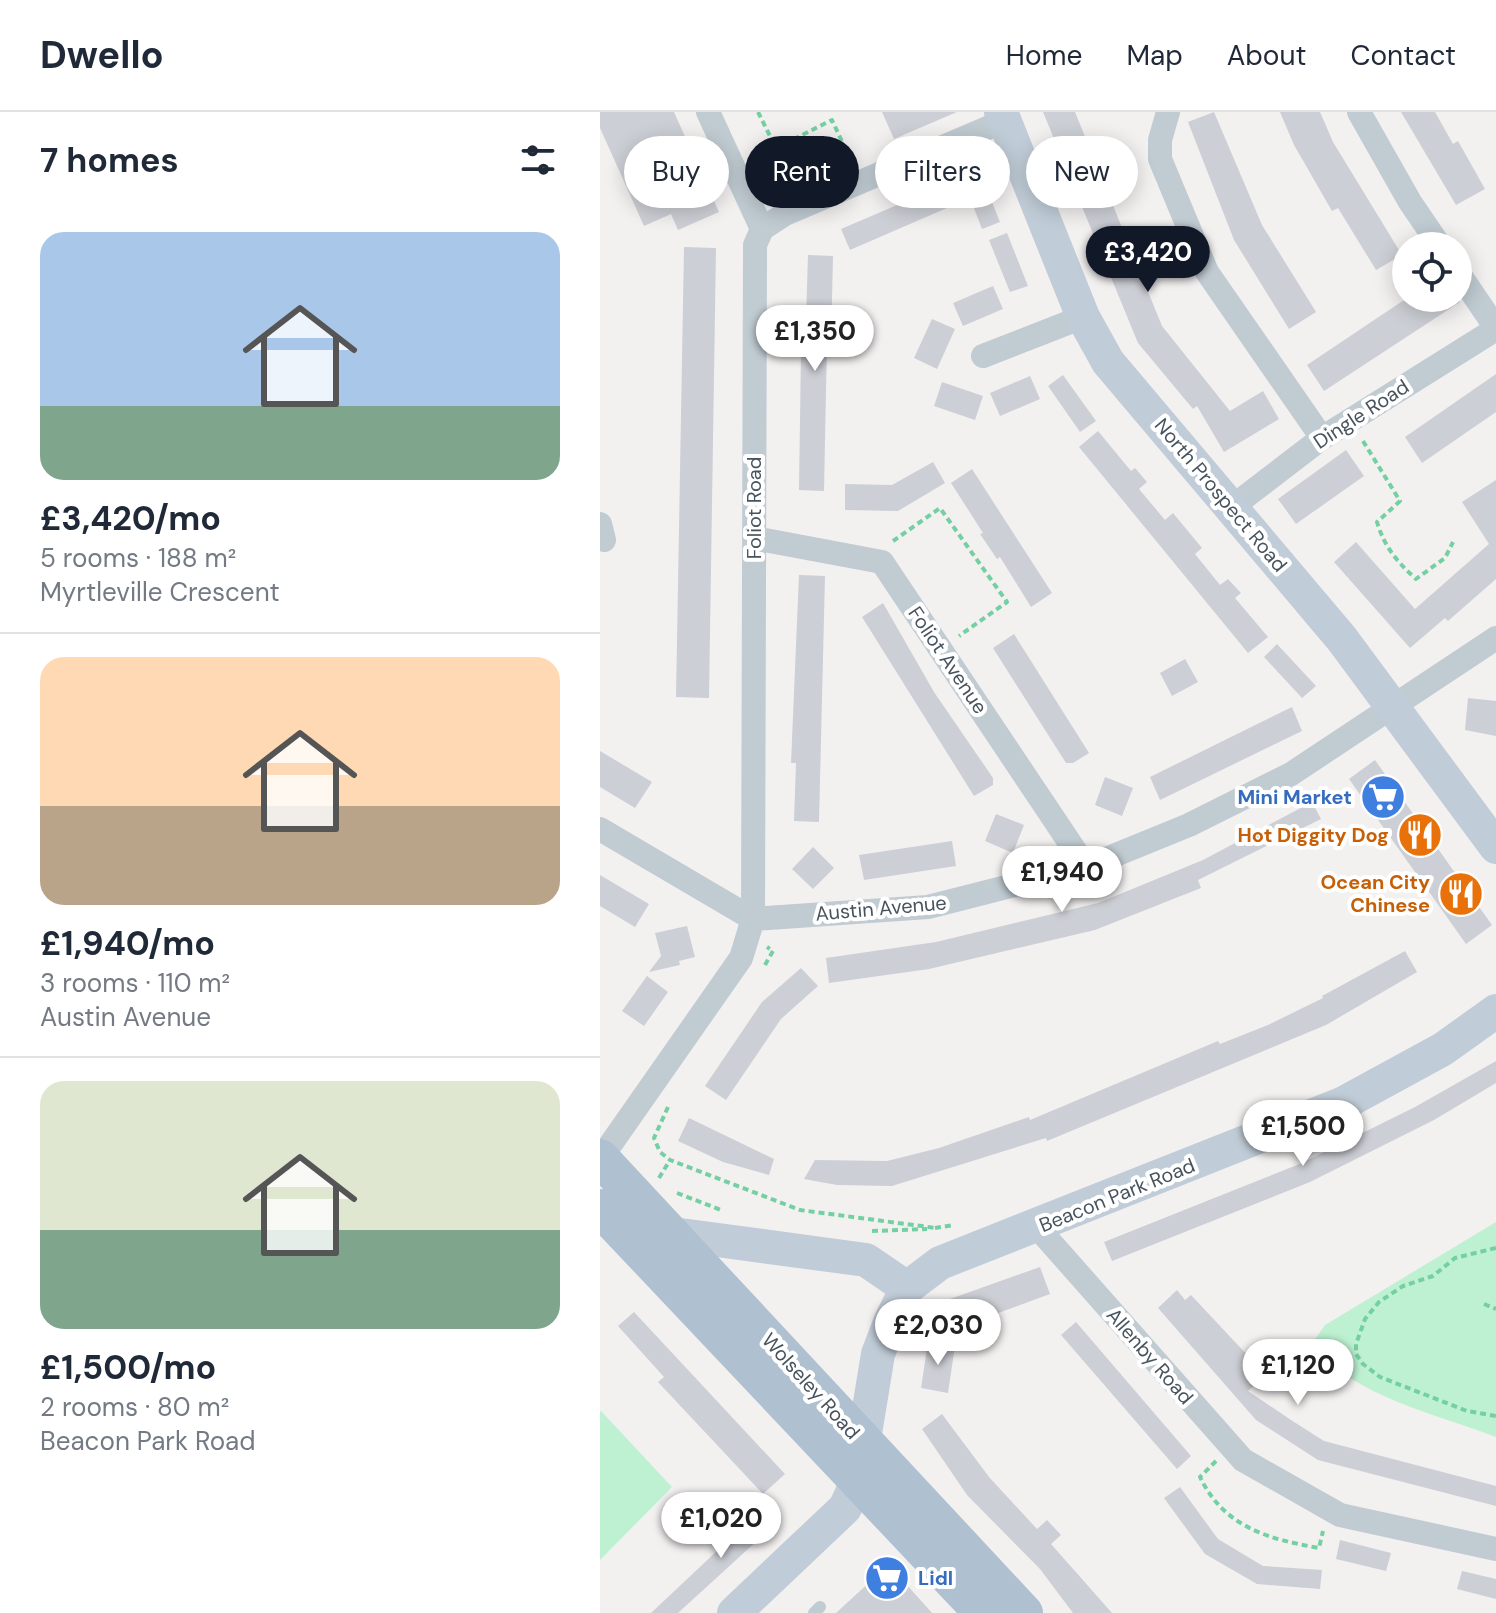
<!DOCTYPE html>
<meta charset="utf-8">
<style>
body{margin:0;font-family:"DM Sans",sans-serif;background:#f2f2f3;color:#1f2937;height:100vh;display:flex;flex-direction:column;font-size:30px;white-space:nowrap}
*{box-sizing:border-box;margin:0}
p{font-size:26px;color:#747a83}
.icon{flex:none;width:44px;height:44px;fill:none;stroke:currentColor;stroke-width:2;stroke-linecap:round;stroke-linejoin:round}
.map{position:relative;flex:1;overflow:hidden}
.details{display:flex;flex-direction:column;background:#fff;width:600px}
.details>*{flex:none}
.banner{position:absolute;left:24px;top:24px;width:752px;height:72px;display:flex;gap:16px}
.tools{position:absolute;left:792px;top:120px;display:grid;gap:16px}
.tools a{display:grid;place-items:center;width:80px;height:80px;border-radius:50%;background:#fff;box-shadow:0 4px 20px #0003;font-size:40px}
.price{position:absolute;translate:-50% -68px;padding:0 18px;border-radius:28px;background:#fff;color:#222;font-size:26px;line-height:52px;filter:drop-shadow(0 2px 4px #0008)}
.price::after{content:'';position:absolute;left:50%;top:48px;width:24px;height:18px;margin-left:-12px;background:inherit;clip-path:polygon(0 0,100% 0,50% 100%)}
.price.selected{background:#111827;color:#fff}
ul{padding:0;list-style:none}
li{display:grid;align-content:center;gap:16px;height:424px;padding:0 40px}
li+li{border-top:2px solid #e0e1e3}
li span{display:grid;place-items:center;height:248px;border-radius:24px;color:#555}
li>.icon{margin-inline-start:auto}
span .icon{width:144px;height:144px;fill:#fffc;stroke-width:1}
li b{font-size:34px}
h2{display:flex;justify-content:space-between;align-items:center;height:96px;padding:0 40px;font-size:34px}
.pill{padding:0 28px;border-radius:36px;background:#fff;box-shadow:0 4px 20px #0003;font-size:28px;line-height:72px}
.pill.selected{background:#111827;color:#fff}
header{display:flex;align-items:center;gap:48px;box-sizing:border-box;height:112px;padding:0 40px;background:#fff;border-bottom:2px solid #e0e1e3}
header strong{font-size:38px}
nav{display:flex;gap:44px;margin-inline-start:auto;font-size:28px}
main{display:flex;flex:1;min-height:0}
.map>svg:first-child{display:block}
</style>
<header>
<strong>Dwello</strong>
<nav><a>Home</a><a>Map</a><a>About</a><a>Contact</a></nav>
</header>
<main>
<section class="details">
<h2>7 homes<svg class="icon" aria-label="filters" viewBox="0 0 24 24"><path d="M4 7h16M4 17h16"/><circle cx="9" cy="7" r="2"/><circle cx="15" cy="17" r="2"/></svg></h2>
<ul>
<li><span style="background:linear-gradient(#a9c7e8 70%,#7fa58c 0)"><svg class="icon" aria-label="home" viewBox="0 0 24 24"><path d="M3 11l9-7 9 7M6 9v11h12V9"/></svg></span><div><b>£3,420/mo</b><p>5 rooms · 188 m²</p><p>Myrtleville Crescent</p></div></li>
<li><span style="background:linear-gradient(#ffd9b3 60%,#b9a48a 0)"><svg class="icon" aria-label="home" viewBox="0 0 24 24"><path d="M3 11l9-7 9 7M6 9v11h12V9"/></svg></span><div><b>£1,940/mo</b><p>3 rooms · 110 m²</p><p>Austin Avenue</p></div></li>
<li><span style="background:linear-gradient(#dfe7d0 60%,#7fa58c 0)"><svg class="icon" aria-label="home" viewBox="0 0 24 24"><path d="M3 11l9-7 9 7M6 9v11h12V9"/></svg></span><div><b>£1,500/mo</b><p>2 rooms · 80 m²</p><p>Beacon Park Road</p></div></li>
</ul>
</section>
<div class="map">
<svg width="896" height="1501" viewBox="0 0 896 1501">
<rect width="100%" height="100%" fill="#f3f0f0"/>
<path fill="#bef1d1" d="M 896,1110 L 896,1325 C 833,1301 756,1285 711,1233 L 725,1213 Z
M 1,1299 L 72,1375 L 0,1448 L 0,1300 Z"/>
<path fill="#cccfd5" d="M 0,0 L 74,0 L 119,100 L 78,118 L 71,102 L 44,114 L 0,16 Z
M 282,0 L 357,0 L 294,27 Z
M 443,0 L 475,0 L 562,214 L 630,299 L 663,279 L 679,307 L 624,340 L 597,294 L 593,297 L 538,231 Z
M 614,0 L 662,113 L 716,200 L 689,217 L 634,128 L 588,10 Z
M 680,0 L 720,0 L 733,30 L 802,143 L 776,158 L 738,96 L 732,99 L 694,33 Z
M 801,0 L 835,0 L 853,32 L 858,29 L 885,77 L 856,93 Z
M 379,58 L 400,110 L 382,117 L 370,86 L 250,138 L 241,117 Z
M 407,121 L 428,174 L 410,180 L 389,128 Z
M 84,135 L 116,136 L 109,586 L 76,585 Z
M 208,143 L 233,144 L 231,229 L 227,229 L 224,379 L 199,378 L 201,239 L 205,239 Z
M 393,174 L 403,197 L 363,214 L 353,191 Z
M 807,186 L 858,186 L 860,190 L 724,279 L 707,253 Z
M 332,207 L 355,217 L 337,257 L 314,246 Z
M 896,262 L 896,300 L 822,351 L 805,325 Z
M 463,263 L 496,309 L 480,320 L 448,274 Z
M 430,264 L 440,287 L 400,304 L 390,281 Z
M 342,270 L 383,284 L 375,308 L 334,294 Z
M 498,319 L 531,359 L 535,356 L 547,370 L 539,377 L 565,408 L 573,401 L 602,436 L 595,442 L 620,473 L 628,467 L 641,481 L 635,486 L 668,525 L 648,541 L 479,335 Z
M 746,338 L 764,364 L 696,412 L 678,387 Z
M 333,350 L 345,371 L 298,399 L 245,398 L 245,372 L 292,373 Z
M 372,357 L 452,481 L 431,495 L 400,445 L 397,447 L 380,422 L 383,421 L 351,371 Z
M 896,368 L 896,467 L 848,509 L 845,506 L 810,536 L 734,450 L 756,430 L 815,497 L 889,432 L 862,390 Z
M 199,463 L 225,464 L 219,710 L 194,709 L 196,651 L 191,651 Z
M 283,491 L 334,580 L 393,666 L 393,673 L 374,684 L 262,505 Z
M 414,522 L 489,641 L 473,651 L 466,651 L 393,536 Z
M 677,532 L 716,574 L 702,586 L 664,545 Z
M 585,547 L 598,570 L 572,584 L 560,561 Z
M 868,586 L 896,589 L 896,624 L 865,618 Z
M 692,595 L 702,619 L 560,688 L 550,665 Z
M 0,639 L 52,670 L 35,696 L 0,675 Z
M 775,648 L 892,813 L 866,832 L 749,667 Z
M 505,665 L 533,676 L 522,704 L 495,693 Z
M 712,690 L 721,707 L 598,768 L 601,776 L 495,818 L 329,857 L 229,871 L 226,846 L 336,830 L 498,791 L 603,748 Z
M 396,702 L 424,713 L 413,741 L 385,729 Z
M 352,729 L 356,754 L 264,768 L 259,743 Z
M 213,735 L 234,756 L 213,777 L 192,757 Z
M 0,763 L 49,792 L 35,815 L 0,794 Z
M 87,814 L 95,845 L 79,849 L 80,853 L 49,860 L 61,844 L 55,821 Z
M 805,839 L 817,860 L 726,913 L 447,1029 L 446,1026 L 292,1074 L 237,1073 L 204,1067 L 215,1048 L 287,1049 L 339,1036 L 429,1005 L 430,1008 L 618,929 L 620,932 L 668,913 L 723,886 L 722,884 Z
M 201,856 L 218,874 L 181,907 L 126,988 L 105,974 L 162,890 Z
M 47,864 L 68,880 L 44,914 L 22,899 Z
M 896,949 L 896,971 L 834,1008 L 710,1070 L 512,1149 L 504,1130 L 702,1051 L 815,995 Z
M 89,1006 L 174,1047 L 169,1063 L 123,1050 L 78,1029 Z
M 440,1155 L 450,1182 L 360,1215 L 350,1187 Z
M 577,1178 L 585,1188 L 591,1183 L 666,1263 L 648,1279 L 691,1308 L 724,1329 L 896,1374 L 896,1394 L 718,1348 L 656,1308 L 558,1196 Z
M 34,1200 L 185,1362 L 163,1382 L 58,1270 L 64,1265 L 18,1214 Z
M 476,1210 L 591,1344 L 577,1357 L 461,1223 Z
M 328,1230 L 355,1234 L 348,1281 L 321,1276 Z
M 342,1302 L 389,1365 L 437,1417 L 447,1408 L 461,1423 L 451,1432 L 512,1501 L 473,1501 L 440,1457 L 367,1383 L 322,1317 Z
M 580,1375 L 618,1427 L 663,1454 L 722,1458 L 720,1477 L 657,1472 L 605,1442 L 564,1386 Z
M 169,1390 L 182,1406 L 78,1501 L 51,1501 Z
M 740,1428 L 791,1441 L 786,1459 L 736,1447 Z
M 289,1453 L 332,1501 L 236,1501 L 261,1478 Z
M 862,1459 L 896,1467 L 896,1487 L 857,1477 Z"/>
<g fill="none" stroke-linecap="round" stroke-linejoin="round">
<path stroke="#74d0a2" stroke-width="4" stroke-dasharray="6 4" stroke-linecap="butt" d="M 158,0 L 176,36 L 232,8 L 251,49
M 763,329 L 800,389 L 777,410 C 784,434 797,450 816,467 L 845,446 L 853,430
M 293,429 L 340,396 L 407,490 L 359,524
M 165,853 L 173,839 L 167,835
M 68,995 L 54,1026 L 60,1040 L 70,1048 L 200,1098 L 336,1116
M 59,1066 L 70,1048
M 77,1081 L 121,1098
M 335,1116 L 354,1113
M 272,1119 L 327,1117
M 896,1136 L 855,1146 L 833,1164 L 803,1174 L 779,1190 L 765,1207 L 756,1232 L 756,1242 L 763,1252 L 780,1265 L 867,1299 L 896,1304
M 884,1192 L 896,1197
M 616,1349 L 600,1365 C 624,1415 668,1427 719,1436 L 723,1419"/>
<path stroke="#c0cbd2" stroke-width="12" d="M 214,1501 L 220,1495"/>
<path stroke="#c0cbd2" stroke-width="24" d="M 568,0 L 560,28 L 560,47 L 607,160 L 722,326
M 759,0 L 810,90 L 840,134
M 162,117 L 185,102 L 404,9
M 858,160 L 896,216
M 383,244 L 483,205
M 632,395 L 722,326 L 896,217
M 0,412 L 4,428
M 154,426 L 282,450 L 486,755
M 0,717 L 153,807
M 153,807 L 328,795 L 486,755 L 589,713 L 691,662 L 896,526
M 1,1046 L 141,846 L 153,807 L 155,133 L 162,117 L 108,0
M 437,1115 L 643,1348 L 740,1403 L 896,1437"/>
<path stroke="#c0ccd7" stroke-width="34" d="M 401,0 L 483,205 L 508,250 L 742,527 L 896,735
M 73,1122 L 266,1148 L 307,1176
M 134,1501 L 245,1396 L 257,1370 L 278,1242 L 291,1208 L 307,1176 L 340,1151 L 744,991 L 843,937 L 896,899"/>
<path stroke="#afc0d0" stroke-width="38" d="M 0,1046 L 424,1501
M 0,1096 L 383,1501"/>
</g>
<defs>
<g id="supermarket-disc" transform="scale(2.3)"><circle r="9.5" fill="#3f7fe0" stroke="#fff"/><path d="M-6-5.5h2.5l.6 2H6L4.5 2H-2.5L-4.4-4H-6ZM-1.5 3.2a1.3 1.3 0 1 0 .1 0ZM3 3.2a1.3 1.3 0 1 0 .1 0Z" fill="#fff"/></g>
<g id="restaurant-disc" transform="scale(2.3)"><circle r="9.5" fill="#e8710a" stroke="#fff"/><path d="M-5-6h1v4h1v-4h1v4h1v-4h1v5L-1.5 .5V6h-2V.5L-5-1ZM5-6V6H3V1.5H1.5Q1.5-4 5-6Z" fill="#fff"/></g>
</defs>
<g fill-rule="evenodd">
<use href="#supermarket-disc" x="783" y="685"/>
<use href="#restaurant-disc" x="820" y="723"/>
<use href="#restaurant-disc" x="861" y="782"/>
<use href="#supermarket-disc" x="287" y="1466"/>
</g>
<g text-anchor="middle" stroke-width="8" stroke-linejoin="round" paint-order="stroke">
<g font-size="20" fill="#47545e" stroke="#fff">
<text transform="translate(761 302) rotate(-33)" y="7">Dingle Road</text>
<text transform="translate(621 383) rotate(50)" y="7">North Prospect Road</text>
<text transform="translate(154 396) rotate(-90)" y="7">Foliot Road</text>
<text transform="translate(348 548) rotate(56)" y="7">Foliot Avenue</text>
<text transform="translate(281 796) rotate(-5)" y="7">Austin Avenue</text>
<text transform="translate(517 1083) rotate(-22)" y="7">Beacon Park Road</text>
<text transform="translate(550 1244) rotate(49)" y="7">Allenby Road</text>
<text transform="translate(211 1274) rotate(48)" y="7">Wolseley Road</text>
</g>
<g font-size="20" font-weight="bold" fill="#366cbe" stroke="#fff" text-anchor="end">
<text x="752" y="692">Mini Market</text>
<text x="318" y="1473" text-anchor="start">Lidl</text>
</g>
<g font-size="20" font-weight="bold" fill="#c56008" stroke="#fff" text-anchor="end">
<text x="789" y="730">Hot Diggity Dog</text>
<text x="830" y="777">Ocean City<tspan x="830" dy="23">Chinese</tspan></text>
</g>
</g>
</svg>
<div class="tools">
<a><svg class="icon" aria-label="locate" viewBox="0 0 24 24"><circle cx="12" cy="12" r="6"/><path d="M12 2v4M12 18v4M2 12h4M18 12h4"/></svg></a>
</div>
<b class="price selected" style="left:548px;top:182px">£3,420</b>
<b class="price" style="left:215px;top:261px">£1,350</b>
<b class="price" style="left:462px;top:802px">£1,940</b>
<b class="price" style="left:703px;top:1056px">£1,500</b>
<b class="price" style="left:338px;top:1255px">£2,030</b>
<b class="price" style="left:698px;top:1295px">£1,120</b>
<b class="price" style="left:121px;top:1448px">£1,020</b>
<div class="banner">
<a class="pill">Buy</a>
<a class="pill selected">Rent</a>
<a class="pill">Filters</a>
<a class="pill">New</a>
</div>
</div>
</main>
